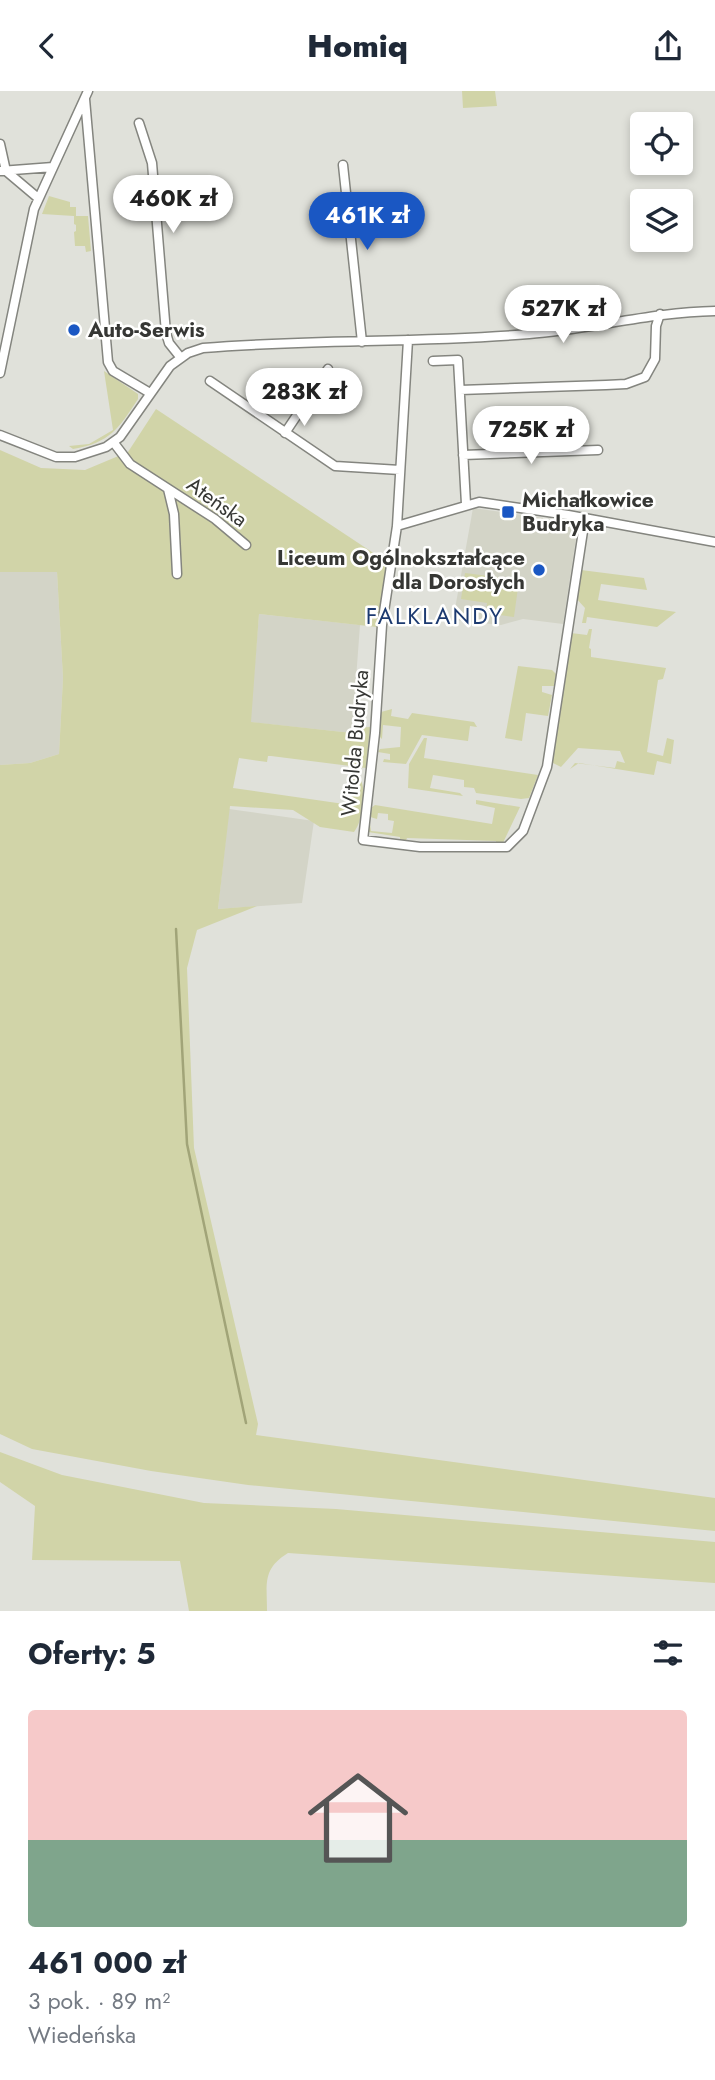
<!DOCTYPE html>
<html lang="pl">
<meta charset="utf-8">
<style>
body{margin:0;font-family:Jost,sans-serif;background:#f6f6f7;color:#1f2937;height:100vh;display:flex;flex-direction:column;font-size:26px;white-space:nowrap}
*{box-sizing:border-box;margin:0}
p{font-size:23px;color:#747a83}
.icon{flex:none;width:38px;height:38px;fill:none;stroke:currentColor;stroke-width:2;stroke-linecap:round;stroke-linejoin:round}
.map{position:relative;height:1520px;overflow:hidden}
.details{display:flex;flex-direction:column;background:#fff;flex:1}
.details>*{flex:none}
.fabs{position:absolute;left:630px;top:21px;display:grid;gap:14px}
.fabs a{display:grid;place-items:center;width:63px;height:63px;border-radius:7px;background:#fff;box-shadow:0 4px 10px #0003;font-size:35px}
.price{position:absolute;translate:-50% -60px;padding:0 16px;border-radius:24px;background:#fff;color:#222;font-size:23px;line-height:46px;filter:drop-shadow(0 2px 4px #0008)}
.price::after{content:'';position:absolute;left:50%;top:42px;width:21px;height:16px;margin-left:-10px;background:inherit;clip-path:polygon(0 0,100% 0,50% 100%)}
.price.selected{background:#1a57c3;color:#fff}
ul{padding:0;list-style:none}
li{display:grid;align-content:center;gap:14px;height:371px;padding:0 28px}
li span{display:grid;place-items:center;height:217px;border-radius:7px;color:#555}
li>.icon{margin-inline-start:auto}
span .icon{width:126px;height:126px;fill:#fffc;stroke-width:1}
li b{font-size:30px}
h2{display:flex;justify-content:space-between;align-items:center;height:84px;padding:0 28px;font-size:30px}
header{display:flex;justify-content:space-between;align-items:center;height:91px;padding:0 28px;background:#fff;font-size:32px;font-weight:800}
.map>svg:first-child{display:block}
</style>
<header><svg class="icon" aria-label="back" viewBox="0 0 24 24"><path d="M15 5l-7 7 7 7"/></svg>Homiq<svg class="icon" aria-label="share" viewBox="0 0 24 24"><path d="M12 15V3M7 8l5-5 5 5M5 13v7h14v-7"/></svg></header>
<div class="map">
<svg width="715" height="1520" viewBox="0 0 715 1520">
<rect width="100%" height="100%" fill="#e0e1da"/>
<path fill="#d3d4c7" d="M 473,417 L 573,431 L 578,434 L 563,533 L 523,528 L 501,534 L 453,529 Z
M 0,481 L 57,481 L 63,587 L 59,663 L 30,672 L 0,674 Z
M 259,523 L 360,534 L 352,642 L 250,631 Z
M 229,718 L 314,730 L 302,812 L 218,818 Z"/>
<path fill="#d1d4a8" d="M 462,0 L 495,0 L 497,15 L 463,17 Z
M 49,105 L 70,111 L 70,116 L 76,116 L 76,125 L 88,125 L 91,160 L 86,161 L 85,155 L 75,155 L 74,141 L 76,140 L 76,134 L 74,133 L 74,125 L 42,123 Z
M 104,280 L 138,303 L 138,308 C 119,337 110,352 73,358 L 69,355 L 89,353 L 113,339 Z
M 156,318 L 387,471 L 377,536 L 259,523 L 251,631 L 352,642 L 353,637 L 370,636 L 366,677 L 271,665 L 268,665 L 267,671 L 239,667 L 233,697 L 351,714 L 354,698 L 350,697 L 352,688 L 361,690 C 367,701 362,732 354,741 L 320,736 L 293,719 L 230,715 L 218,818 L 257,815 L 197,839 L 187,877 L 194,1057 L 258,1333 L 256,1344 L 715,1407 L 715,1440 L 248,1394 L 151,1380 L 32,1358 L 0,1343 L 0,674 L 30,672 L 59,663 L 63,587 L 57,481 L 0,481 L 0,359 L 41,377 L 85,379 L 128,361 Z
M 581,479 L 644,487 L 647,499 L 601,493 L 598,509 L 676,521 L 657,536 L 587,526 L 586,532 L 582,532 L 585,517 L 575,506 Z
M 465,482 L 519,489 L 514,526 L 486,522 L 487,512 L 461,508 Z
M 589,538 L 592,538 L 589,557 L 591,558 L 591,566 L 666,577 L 663,588 L 658,589 L 647,661 L 663,665 L 667,647 L 674,649 L 671,673 L 657,670 L 654,684 L 579,672 L 570,678 L 575,672 L 615,677 L 617,670 L 625,672 L 620,660 L 578,657 L 561,676 L 553,672 L 551,664 L 571,542 L 587,544 Z
M 518,575 L 552,579 L 556,583 L 554,595 L 542,595 L 542,601 L 552,604 L 548,625 L 526,622 L 522,650 L 505,647 Z
M 392,618 L 391,625 L 408,628 L 412,622 L 474,631 L 477,636 L 470,635 L 468,650 L 422,644 L 406,673 L 383,671 L 384,668 L 390,669 L 390,663 L 378,661 L 380,658 L 400,656 L 401,636 L 383,634 L 382,648 L 379,645 L 381,621 Z
M 424,647 L 427,647 L 424,667 L 538,684 L 529,707 L 521,708 L 476,702 L 474,697 L 464,696 L 464,689 L 433,684 L 430,697 L 460,702 L 463,705 L 408,697 L 409,673 Z
M 476,709 L 520,716 L 502,754 L 496,754 L 496,750 L 407,747 L 405,752 L 400,751 L 400,746 L 368,741 L 370,733 L 371,740 L 392,742 L 394,730 L 388,729 L 388,723 L 378,722 L 377,728 L 370,726 L 371,717 L 375,714 L 492,733 L 495,717 L 476,713 Z
M 0,1361 L 62,1384 L 204,1412 L 336,1418 L 715,1451 L 715,1492 L 288,1462 C 262,1478 267,1493 267,1520 L 189,1520 L 180,1470 L 32,1469 L 35,1415 L 0,1391 Z"/>
<g fill="none" stroke-linecap="round" stroke-linejoin="round">
<path stroke="#a1a478" stroke-width="2.5" d="M 176,838 L 187,1053 L 246,1332"/>
<g stroke="#84857f" stroke-width="11">
<path id="minor" d="M 85,8 L 108,271 L 113,280 L 150,302
M 139,32 L 152,72 L 166,242 L 169,252 L 181,267
M 0,53 L 6,80 L 38,107
M 343,74 L 362,251
M 0,80 L 53,76
M 408,249 L 397,435 L 382,534 L 375,642 L 363,749 L 420,756 L 507,756 L 523,740 L 547,676 L 585,427
M 433,270 L 458,269 L 466,413
M 0,282 L 34,118 L 88,0
M 210,290 L 335,375 L 400,379
M 460,299 L 606,294 L 626,293 L 645,286 L 655,268 L 656,235 L 660,223
M 285,342 L 328,278
M 0,344 L 56,366 L 75,366 L 106,356 L 120,346 L 170,275 L 188,262 L 203,257 C 311,248 421,252 529,243 C 592,238 652,221 715,220
M 114,352 L 130,373 L 215,428 L 246,454
M 463,364 L 598,359
M 168,398 L 174,423 L 177,483
M 397,435 L 479,411 L 568,424 L 715,451"/>
</g>
<use href="#minor" stroke="#fff" stroke-width="8"/>
</g>
<g fill="#1a57c3" stroke="#fffffe" stroke-width="2.5">
<circle cx="74" cy="239" r="7"/>
<rect x="501" y="414" width="14" height="14" rx="3.5"/>
<circle cx="539" cy="479" r="7"/>
</g>
<g text-anchor="middle" stroke-width="5" stroke-linejoin="round" paint-order="stroke">
<g font-size="21" font-weight="bold" fill="#363734" stroke="#fffffe" text-anchor="start">
<text x="88" y="246">Auto-Serwis</text>
<text x="522" y="416">Michałkowice<tspan x="522" dy="24">Budryka</tspan></text>
<text x="525" y="474" text-anchor="end">Liceum Ogólnokształcące<tspan x="525" dy="24">dla Dorosłych</tspan></text>
</g>
<g font-size="21" fill="#363734" stroke="#fffffe">
<text transform="translate(217 411) rotate(36)" y="7">Ateńska</text>
<text transform="translate(355 652) rotate(-85)" y="7">Witolda Budryka</text>
</g>
<g font-size="23" letter-spacing="2" fill="#1c3a70" stroke="#fffffe">
<text x="435" y="533">FALKLANDY</text>
</g>
</g>
</svg>
<div class="fabs">
<a><svg class="icon" aria-label="locate" viewBox="0 0 24 24"><circle cx="12" cy="12" r="6"/><path d="M12 2v4M12 18v4M2 12h4M18 12h4"/></svg></a>
<a><svg class="icon" aria-label="layers" viewBox="0 0 24 24"><path d="M12 4l9 5-9 5-9-5zM3 14l9 5 9-5"/></svg></a>
</div>
<b class="price" style="left:173px;top:144px">460K zł</b>
<b class="price selected" style="left:367px;top:161px">461K zł</b>
<b class="price" style="left:563px;top:254px">527K zł</b>
<b class="price" style="left:304px;top:337px">283K zł</b>
<b class="price" style="left:531px;top:375px">725K zł</b>
</div>
<section class="details">
<h2>Oferty: 5<svg class="icon" aria-label="filters" viewBox="0 0 24 24"><path d="M4 7h16M4 17h16"/><circle cx="9" cy="7" r="2"/><circle cx="15" cy="17" r="2"/></svg></h2>
<ul>
<li><span style="background:linear-gradient(#f6c9c9 60%,#7fa58c 0)"><svg class="icon" aria-label="home" viewBox="0 0 24 24"><path d="M3 11l9-7 9 7M6 9v11h12V9"/></svg></span><div><b>461 000 zł</b><p>3 pok. · 89 m²</p><p>Wiedeńska</p></div></li>
</ul>
</section>
